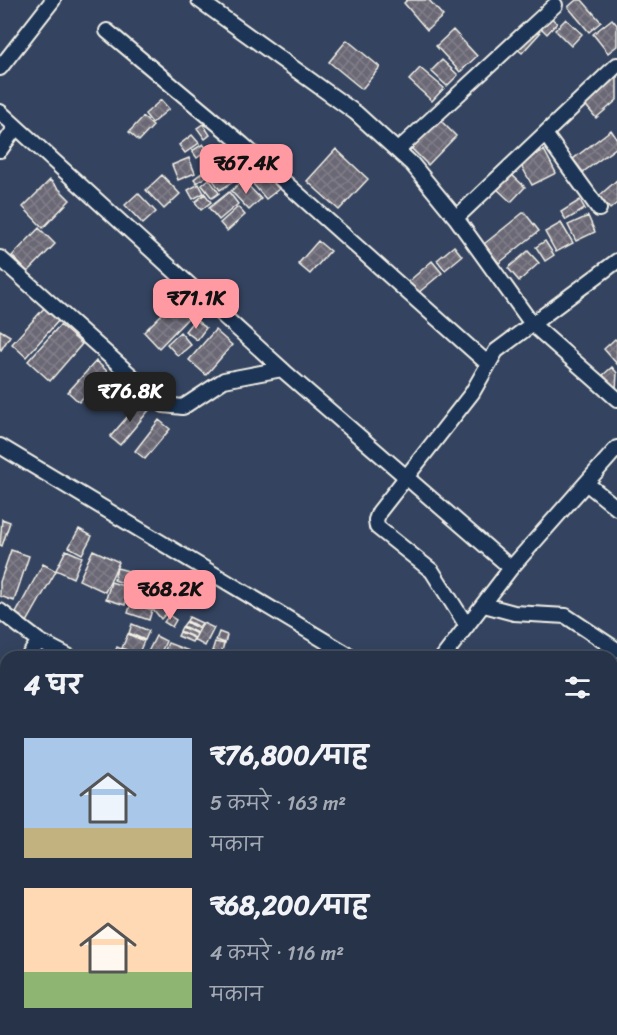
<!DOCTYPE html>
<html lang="hi">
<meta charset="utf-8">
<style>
body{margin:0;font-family:Sriracha,"Playpen Sans Deva",sans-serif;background:#333f52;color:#f1f3f6;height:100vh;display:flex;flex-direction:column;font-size:22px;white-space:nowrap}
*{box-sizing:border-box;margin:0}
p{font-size:20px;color:#a4aab4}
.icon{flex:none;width:33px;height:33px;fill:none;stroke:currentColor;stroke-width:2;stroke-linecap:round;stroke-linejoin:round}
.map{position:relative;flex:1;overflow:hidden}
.sheet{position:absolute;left:0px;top:651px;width:618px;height:384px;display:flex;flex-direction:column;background:#273348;border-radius:18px 18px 0 0;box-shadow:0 3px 15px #0003,0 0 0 2px #434e60}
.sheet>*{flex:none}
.price{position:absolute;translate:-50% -51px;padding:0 14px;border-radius:12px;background:#ff9aa2;color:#111;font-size:20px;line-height:39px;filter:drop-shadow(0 2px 3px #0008)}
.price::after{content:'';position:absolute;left:50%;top:36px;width:18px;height:14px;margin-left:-9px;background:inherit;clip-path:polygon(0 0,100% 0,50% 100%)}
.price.current{background:#222;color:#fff}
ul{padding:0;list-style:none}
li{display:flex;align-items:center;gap:18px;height:150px;padding:0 24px}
li span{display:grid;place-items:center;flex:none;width:168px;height:120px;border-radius:0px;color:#555}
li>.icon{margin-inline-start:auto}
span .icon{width:72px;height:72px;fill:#fffc;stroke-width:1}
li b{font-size:26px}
h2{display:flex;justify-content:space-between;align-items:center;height:72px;padding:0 24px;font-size:26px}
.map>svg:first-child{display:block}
</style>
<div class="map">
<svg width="617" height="1035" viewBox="0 0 617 1035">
<defs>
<pattern id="building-cross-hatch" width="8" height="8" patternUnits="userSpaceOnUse" patternTransform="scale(1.5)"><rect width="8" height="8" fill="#6b6875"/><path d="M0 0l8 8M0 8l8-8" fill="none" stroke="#817e89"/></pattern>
</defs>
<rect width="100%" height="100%" fill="#344460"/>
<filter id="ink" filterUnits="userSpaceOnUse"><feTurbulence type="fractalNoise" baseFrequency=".0167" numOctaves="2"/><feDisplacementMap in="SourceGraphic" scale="12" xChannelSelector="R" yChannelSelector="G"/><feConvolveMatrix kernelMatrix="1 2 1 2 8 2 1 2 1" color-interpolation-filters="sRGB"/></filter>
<g filter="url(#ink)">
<path fill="url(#building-cross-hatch)" stroke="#f4f1e8" stroke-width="1.5" d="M 407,0 L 429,0 L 443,16 L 427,30 L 404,3 Z
M 576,0 L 582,0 L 601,22 L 589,32 L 568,7 Z
M 550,17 L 557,23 L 547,34 L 541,28 Z
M 566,19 L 582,34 L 571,46 L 555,30 Z
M 612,19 L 617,25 L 617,46 L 608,53 L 593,34 Z
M 534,28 L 540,33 L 522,53 L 516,48 Z
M 453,30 L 477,56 L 460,72 L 436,46 Z
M 347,40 L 380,67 L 362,89 L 329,62 Z
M 442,60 L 458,75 L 447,86 L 431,71 Z
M 420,68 L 444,88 L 432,101 L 409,80 Z
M 617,75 L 617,100 L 596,118 L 583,102 Z
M 161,100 L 169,109 L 152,123 L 145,114 Z
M 143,117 L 153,126 L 139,141 L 129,132 Z
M 439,119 L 456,136 L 428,165 L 411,148 Z
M 203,124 L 210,135 L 205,139 L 197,128 Z
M 611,130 L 617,139 L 617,147 L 583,172 L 573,159 Z
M 192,135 L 199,143 L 185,153 L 179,145 Z
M 203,144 L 208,150 L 197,158 L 192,151 Z
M 232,147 L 239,156 L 229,163 L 222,153 Z
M 336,149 L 368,179 L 339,210 L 307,181 Z
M 544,150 L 556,173 L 532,185 L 520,163 Z
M 189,158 L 195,173 L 178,180 L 172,165 Z
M 223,160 L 227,168 L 220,172 L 216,165 Z
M 238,160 L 245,167 L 237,174 L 231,167 Z
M 260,167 L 279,189 L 266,199 L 248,178 Z
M 208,168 L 212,172 L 197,183 L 194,179 Z
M 229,169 L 236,180 L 220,190 L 213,180 Z
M 510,173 L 525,187 L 511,202 L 496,188 Z
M 162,175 L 180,194 L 164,209 L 146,190 Z
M 209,179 L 219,193 L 212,198 L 202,185 Z
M 50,180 L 70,200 L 43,228 L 23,207 Z
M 243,180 L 261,199 L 249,210 L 231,191 Z
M 617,180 L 617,203 L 610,209 L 599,196 Z
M 199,184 L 204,193 L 193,199 L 188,190 Z
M 229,192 L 238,204 L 219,220 L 209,208 Z
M 138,193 L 156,212 L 143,224 L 125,205 Z
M 205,194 L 211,202 L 201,210 L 195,202 Z
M 580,200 L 585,209 L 566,220 L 561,212 Z
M 238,207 L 245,215 L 227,231 L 220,223 Z
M 524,212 L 539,231 L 499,263 L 484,244 Z
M 588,216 L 595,232 L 576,241 L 568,225 Z
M 561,223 L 573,243 L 556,252 L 545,232 Z
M 39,228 L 55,244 L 28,272 L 12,256 Z
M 318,241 L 330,251 L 310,274 L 298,264 Z
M 545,241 L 554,255 L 545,261 L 536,247 Z
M 454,246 L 462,256 L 445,270 L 437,260 Z
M 528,251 L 539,263 L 519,281 L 508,268 Z
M 432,261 L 442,273 L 418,293 L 408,282 Z
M 179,297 L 194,312 L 159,348 L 144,332 Z
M 45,307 L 59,320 L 26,357 L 12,344 Z
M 195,319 L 206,328 L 197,340 L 185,331 Z
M 60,325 L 82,344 L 50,381 L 28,361 Z
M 0,330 L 10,336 L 1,350 L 0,349 Z
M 215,330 L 232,345 L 206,375 L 189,360 Z
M 180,332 L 191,345 L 178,356 L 167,344 Z
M 615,339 L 617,341 L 617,364 L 604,349 Z
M 96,361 L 107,371 L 79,402 L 68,392 Z
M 612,367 L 617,373 L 616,390 L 603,375 Z
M 141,401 L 150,409 L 120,445 L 110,437 Z
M 159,420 L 170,429 L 145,459 L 135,451 Z
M 2,519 L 10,522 L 2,546 L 0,545 Z
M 79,529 L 92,536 L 82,554 L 69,547 Z
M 11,550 L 29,556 L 14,601 L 0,596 L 0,582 Z
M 66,550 L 82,557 L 73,578 L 56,570 Z
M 93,550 L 119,562 L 105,592 L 79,580 Z
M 43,564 L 56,571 L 27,622 L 15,615 Z
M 117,568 L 136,573 L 133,586 L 114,580 Z
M 111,582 L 130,588 L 125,605 L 106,599 Z
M 175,589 L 184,598 L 171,612 L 161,604 Z
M 131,603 L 152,610 L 149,620 L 128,613 Z
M 159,603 L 167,613 L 161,619 L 153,609 Z
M 169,615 L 176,620 L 172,627 L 164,622 Z
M 189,617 L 202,623 L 199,627 L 187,621 Z
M 186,622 L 199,629 L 197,633 L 183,626 Z
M 203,623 L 214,628 L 205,646 L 194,640 Z
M 132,624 L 149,631 L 145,640 L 129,633 Z
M 182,627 L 197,634 L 195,638 L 180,631 Z
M 180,632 L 194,638 L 192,642 L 178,636 Z
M 219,632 L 227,635 L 225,643 L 216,640 Z
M 128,634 L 144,641 L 138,655 L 122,648 Z
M 156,636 L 166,641 L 159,657 L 148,652 Z
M 215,642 L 224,644 L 221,654 L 212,651 Z
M 168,643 L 189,651 L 187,657 L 162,657 Z
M 117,647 L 136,656 L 136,657 L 113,657 Z
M 5,726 L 6,726 L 6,744 L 0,741 Z
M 0,781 L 6,784 L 3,801 L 0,799 Z
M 617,872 L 617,884 L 612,891 L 612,879 Z
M 612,894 L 617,897 L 617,916 L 612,925 Z
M 0,907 L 6,909 L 6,936 L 0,933 Z
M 6,1008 L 6,1029 L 60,1029 L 69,1035 L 0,1035 L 0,1017 Z
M 330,1029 L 353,1029 L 350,1035 L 327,1035 Z"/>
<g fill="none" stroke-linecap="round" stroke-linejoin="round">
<g stroke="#f4f1e8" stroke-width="18">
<path id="street" d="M 199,0 L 356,113 L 412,164 L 456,218 L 532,324 L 617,399
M 107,31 L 242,144 L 487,363
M 0,68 L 53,0
M 0,112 L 285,372 L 511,568 L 443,657
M 545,134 L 599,209
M 0,150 L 16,127
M 398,150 L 555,5
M 456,218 L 617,65
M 0,258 L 164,405 L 183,407 L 224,380 L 282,369
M 0,446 L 352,657
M 586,483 L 617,508
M 511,568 L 617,448
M 484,605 L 514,613 L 566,616 L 617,650
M 0,611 L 39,641 L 70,657
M 467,626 L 432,571 L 377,527 L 376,520 L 379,512 L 472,393 L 496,351 L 617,261
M 28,657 L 39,641
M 0,698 L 6,689
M 612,809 L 617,812
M 0,841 L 6,831
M 0,875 L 6,878
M 0,1011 L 6,1002
M 293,1029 L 304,1035
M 128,1035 L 132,1029
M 253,1035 L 257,1029
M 372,1035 L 376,1029"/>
</g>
<use href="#street" stroke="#1d3557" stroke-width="14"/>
</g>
</g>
</svg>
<b class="price" style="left:246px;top:195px">₹67.4K</b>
<b class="price" style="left:196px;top:330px">₹71.1K</b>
<b class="price current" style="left:130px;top:423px">₹76.8K</b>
<b class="price" style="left:170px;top:621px">₹68.2K</b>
<section class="sheet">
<h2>4 घर<svg class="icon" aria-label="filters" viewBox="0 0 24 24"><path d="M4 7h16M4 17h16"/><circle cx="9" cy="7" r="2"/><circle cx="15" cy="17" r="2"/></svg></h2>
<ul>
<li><span style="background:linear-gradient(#a9c7e8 75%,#c2b280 0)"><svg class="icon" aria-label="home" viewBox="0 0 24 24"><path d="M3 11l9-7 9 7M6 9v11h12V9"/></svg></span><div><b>₹76,800/माह</b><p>5 कमरे · 163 m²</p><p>मकान</p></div></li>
<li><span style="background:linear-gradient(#ffd9b3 70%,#8fb573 0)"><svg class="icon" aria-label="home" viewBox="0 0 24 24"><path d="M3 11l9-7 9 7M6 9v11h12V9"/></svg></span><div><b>₹68,200/माह</b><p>4 कमरे · 116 m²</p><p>मकान</p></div></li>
</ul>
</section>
</div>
